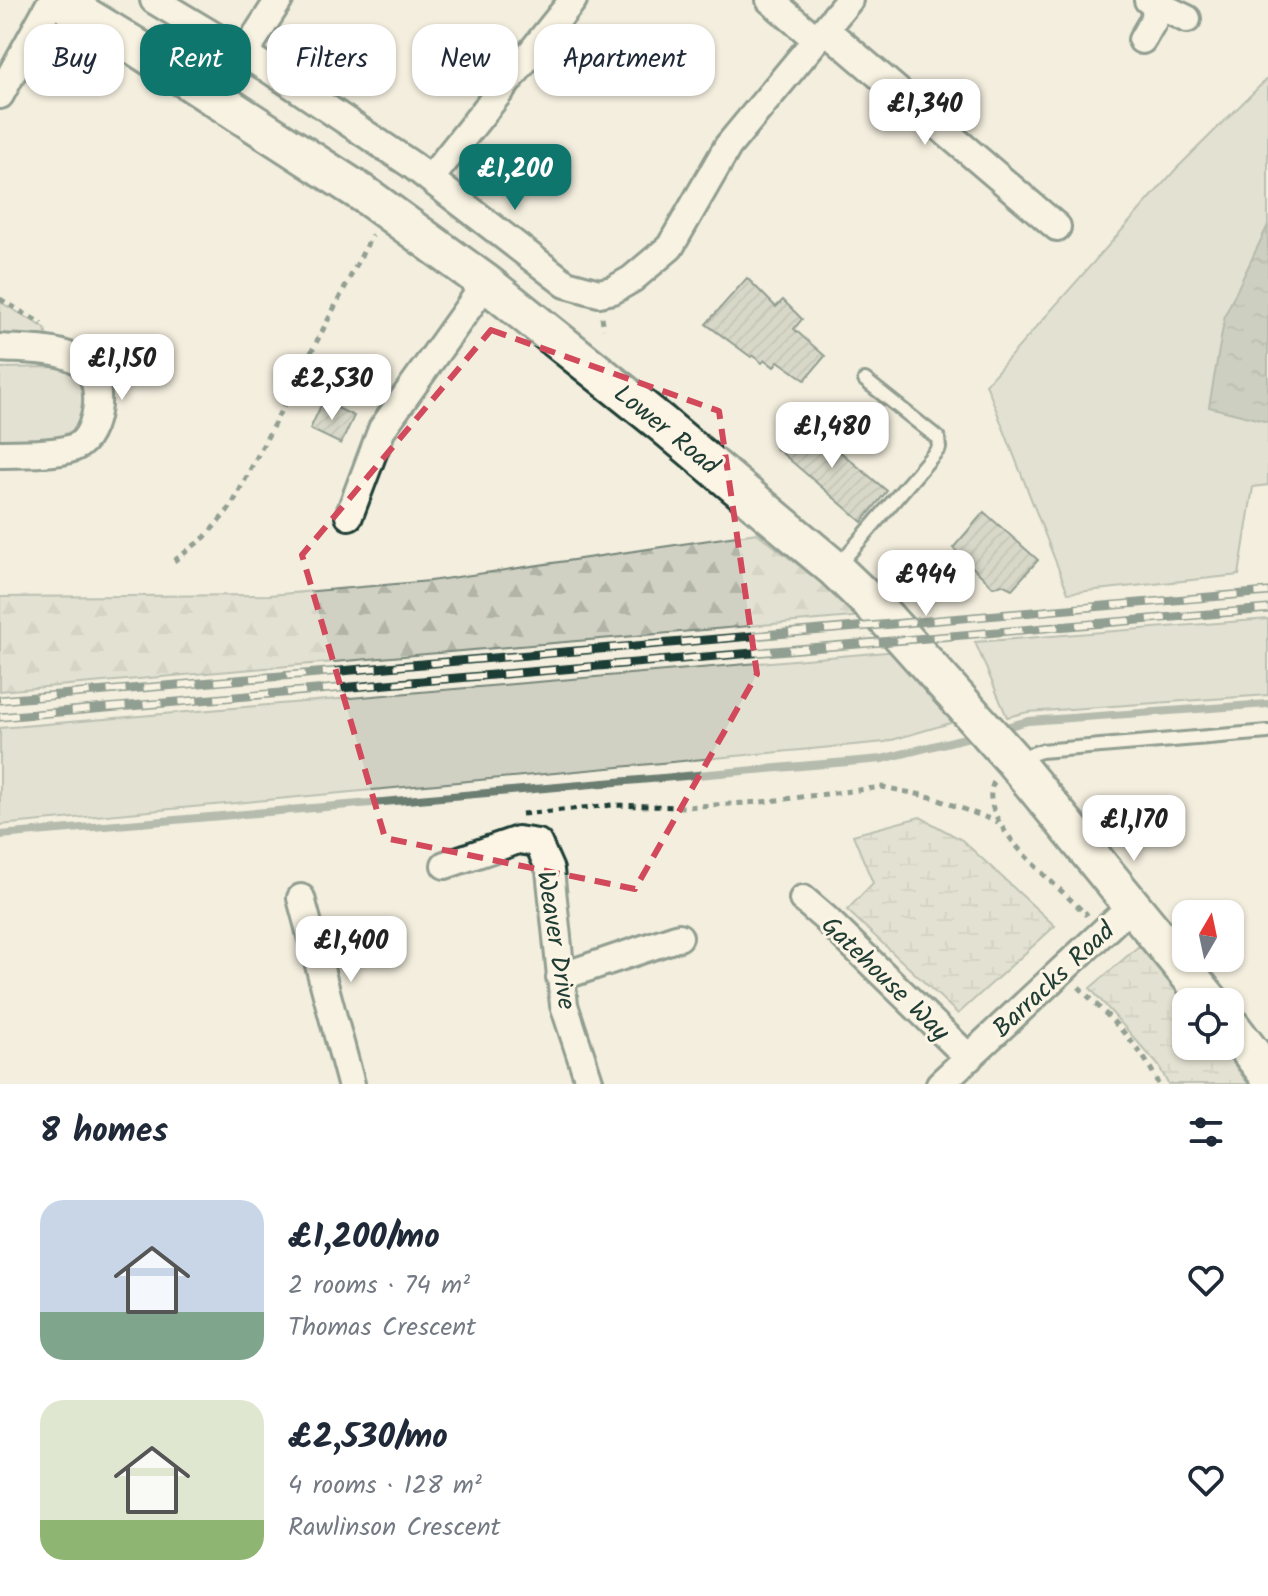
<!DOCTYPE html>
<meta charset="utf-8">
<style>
body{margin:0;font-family:Kalam,sans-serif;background:#f6f6f7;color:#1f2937;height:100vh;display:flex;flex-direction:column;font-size:30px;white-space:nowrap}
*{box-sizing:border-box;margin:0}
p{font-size:26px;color:#747a83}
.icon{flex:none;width:44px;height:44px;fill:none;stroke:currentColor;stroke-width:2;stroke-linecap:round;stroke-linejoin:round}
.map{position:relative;height:1084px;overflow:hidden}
.sheet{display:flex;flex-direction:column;background:#fff;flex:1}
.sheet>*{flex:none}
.banner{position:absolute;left:24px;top:24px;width:800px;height:72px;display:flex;gap:16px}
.needle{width:52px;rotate:9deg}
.fabs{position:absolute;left:1172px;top:900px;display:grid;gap:16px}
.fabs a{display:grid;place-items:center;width:72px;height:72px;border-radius:16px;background:#fff;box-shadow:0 2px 6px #0004;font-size:40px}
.price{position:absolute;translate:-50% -68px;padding:0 18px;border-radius:16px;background:#fff;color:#222;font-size:26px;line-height:52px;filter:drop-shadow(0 2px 4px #0008)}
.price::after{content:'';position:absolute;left:50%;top:48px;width:24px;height:18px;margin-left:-12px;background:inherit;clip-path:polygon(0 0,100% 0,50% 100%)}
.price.on{background:#0f766e;color:#fff}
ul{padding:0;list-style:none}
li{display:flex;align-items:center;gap:24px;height:200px;padding:0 40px}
li span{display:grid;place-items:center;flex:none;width:224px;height:160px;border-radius:24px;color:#555}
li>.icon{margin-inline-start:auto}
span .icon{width:96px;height:96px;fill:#fffc;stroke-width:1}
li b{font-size:34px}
h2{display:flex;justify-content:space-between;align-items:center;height:96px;padding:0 40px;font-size:34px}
.pill{padding:0 28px;border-radius:24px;background:#fff;box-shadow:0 2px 6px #0004;font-size:28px;line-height:72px}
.pill.on{background:#0f766e;color:#fff}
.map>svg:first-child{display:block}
</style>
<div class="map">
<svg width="1268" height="1084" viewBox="0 0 1268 1084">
<defs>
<pattern id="forest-firs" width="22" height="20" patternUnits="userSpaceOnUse" patternTransform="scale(2)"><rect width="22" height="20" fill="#d0d1c2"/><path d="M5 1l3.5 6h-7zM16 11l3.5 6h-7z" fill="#b2b4a7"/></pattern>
<pattern id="wetland-marsh" width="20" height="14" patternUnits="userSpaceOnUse" patternTransform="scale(2)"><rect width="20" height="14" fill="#d0d1c2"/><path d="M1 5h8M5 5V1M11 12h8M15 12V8" fill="none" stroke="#b2b4a7"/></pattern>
<pattern id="water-ripples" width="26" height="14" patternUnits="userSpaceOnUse" patternTransform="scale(2)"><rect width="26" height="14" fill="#a0a89b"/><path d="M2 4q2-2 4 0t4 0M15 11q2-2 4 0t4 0" fill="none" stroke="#828a7f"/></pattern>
<pattern id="building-hatch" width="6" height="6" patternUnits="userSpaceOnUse" patternTransform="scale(2)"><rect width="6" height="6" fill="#b8bcae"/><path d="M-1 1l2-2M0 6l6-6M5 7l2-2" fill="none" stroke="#959a8e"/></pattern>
</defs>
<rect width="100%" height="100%" fill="#f3eede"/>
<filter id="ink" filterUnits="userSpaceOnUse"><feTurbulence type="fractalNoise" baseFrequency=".0125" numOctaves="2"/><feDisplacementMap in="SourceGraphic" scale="16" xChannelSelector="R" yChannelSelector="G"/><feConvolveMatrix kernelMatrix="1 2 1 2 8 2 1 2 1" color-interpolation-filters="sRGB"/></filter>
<g filter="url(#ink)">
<path fill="#d0d1c2" stroke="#78877b" stroke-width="2" d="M 1268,78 L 1268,485 L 1253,487 L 1239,575 L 1068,593 L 986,384 L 1176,169 Z
M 0,302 L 45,328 L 47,337 L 0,335 Z
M 66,367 L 85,387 C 85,395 86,404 84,412 C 77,446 26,440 0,441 L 0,368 Z
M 1268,619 L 1268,695 L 1028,712 L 1007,717 L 975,642 Z
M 898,651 L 961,720 L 885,742 L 0,825 L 0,728 Z"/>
<path fill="url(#forest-firs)" stroke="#78877b" stroke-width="2" d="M 757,533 L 864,616 L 0,691 L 0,597 L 269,595 L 430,581 Z"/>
<path fill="url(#wetland-marsh)" stroke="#78877b" stroke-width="2" d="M 920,817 L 962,840 L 1055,926 L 958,1014 L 847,910 L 873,883 L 853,835 Z
M 1139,946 L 1186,1003 L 1186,1046 L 1221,1046 L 1248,1084 L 1168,1084 L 1159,1066 L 1090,988 Z"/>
<path fill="url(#water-ripples)" stroke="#6c7d72" stroke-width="2" d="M 1268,225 L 1268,422 L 1209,407 L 1225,315 Z"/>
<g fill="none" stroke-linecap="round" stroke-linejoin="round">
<path stroke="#6c7d72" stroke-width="8" d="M 998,729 L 1028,721 L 1268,704
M 0,835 L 882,759 L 977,735"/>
</g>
<path fill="url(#building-hatch)" stroke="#1f3d34" stroke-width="2" d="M 747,278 L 776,307 L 783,300 L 802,319 L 794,329 L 825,356 L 805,380 L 778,361 L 774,367 L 765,360 L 762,363 L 753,355 L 751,357 L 706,324 Z
M 323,401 L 354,416 L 341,444 L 310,429 Z
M 801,419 L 887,491 L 862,522 L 776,448 Z
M 984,512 L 1038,560 L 1012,589 L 1002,584 L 993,587 L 953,548 Z"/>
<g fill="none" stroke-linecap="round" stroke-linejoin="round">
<g stroke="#1f3d34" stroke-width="18">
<path id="lane" d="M 837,567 L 939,448 L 938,438 L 865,380
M 1016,759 L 1041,751 L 1268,732"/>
</g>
<g stroke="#1f3d34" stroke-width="32">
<path id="street" d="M 154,0 L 267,68 L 412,165 L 566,284 L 599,293 L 613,290 L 632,279 L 670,247 L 728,146 L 849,0
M 770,0 L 816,39
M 1148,0 L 1187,19
M 825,29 L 1057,227
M 1142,40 L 1161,7
M 244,54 L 279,0
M 0,95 L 52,0
M 430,179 L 573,0
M 0,348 C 43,351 101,345 97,405 C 96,417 91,436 80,444 C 64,456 20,453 0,454
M 349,516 L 382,429 L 486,283
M 445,865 L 518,840 L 538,843 L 550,870 L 564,1005 L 590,1084
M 301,898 L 351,1084
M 803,899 L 825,918 L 969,1058
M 560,977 L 679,937
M 940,1084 L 1131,906"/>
</g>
<g stroke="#1f3d34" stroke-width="42">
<path id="secondary" d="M 59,0 L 133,45 L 368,197 L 486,283 L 661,423 L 835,569 L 884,616 L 1013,760 L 1211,1002
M 1230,1025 L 1268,1075"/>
</g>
<path stroke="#1f3d34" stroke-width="5" stroke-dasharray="6 6" stroke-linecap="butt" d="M 0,299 L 42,324
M 602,317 L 604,329
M 174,561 L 205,537 L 231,507 L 372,235
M 994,782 C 973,822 1060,886 1085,914 L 1088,912
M 522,814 L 612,805 L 684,807 L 761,802 L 883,787 L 931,797 L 998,822
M 1079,987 C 1107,1016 1143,1046 1158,1084"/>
<use href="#lane" stroke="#fcf5e5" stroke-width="12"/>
<use href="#street" stroke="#fcf5e5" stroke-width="26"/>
<use href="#secondary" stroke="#fcf5e5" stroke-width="36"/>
<g stroke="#1f3d34" stroke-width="9">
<path id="rail" d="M 0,700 L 1268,592
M 0,717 L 1268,609"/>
</g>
<use href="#rail" stroke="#fcf5e5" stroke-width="6" stroke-dasharray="18" stroke-linecap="butt"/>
</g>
</g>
<path d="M0 0H1268V1084H0ZM 491,330 L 719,411 L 757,674 L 635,889 L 385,838 L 302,555 Z" fill="#f3eede" fill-opacity=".55" fill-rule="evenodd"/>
<path fill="none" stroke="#d1495b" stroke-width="6" stroke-dasharray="16 10" stroke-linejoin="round" d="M 491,330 L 719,411 L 757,674 L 635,889 L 385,838 L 302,555 Z"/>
<g text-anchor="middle" stroke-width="6" stroke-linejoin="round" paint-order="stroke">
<g font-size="26" fill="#1f3d34" stroke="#fcf5e5">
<text transform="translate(667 429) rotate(39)" y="9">Lower Road</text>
<text transform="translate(557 940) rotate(81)" y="9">Weaver Drive</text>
<text transform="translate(886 978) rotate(44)" y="9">Gatehouse Way</text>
<text transform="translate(1053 979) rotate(-43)" y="9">Barracks Road</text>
</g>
</g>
</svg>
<div class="fabs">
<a><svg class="needle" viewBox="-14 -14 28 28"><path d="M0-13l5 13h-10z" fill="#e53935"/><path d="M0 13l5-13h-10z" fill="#747a83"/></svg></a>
<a><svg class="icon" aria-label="locate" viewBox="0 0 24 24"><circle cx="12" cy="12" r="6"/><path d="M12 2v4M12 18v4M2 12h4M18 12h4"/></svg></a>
</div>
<b class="price" style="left:925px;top:147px">£1,340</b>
<b class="price on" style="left:515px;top:212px">£1,200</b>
<b class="price" style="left:122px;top:402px">£1,150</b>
<b class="price" style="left:332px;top:422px">£2,530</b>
<b class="price" style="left:832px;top:470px">£1,480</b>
<b class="price" style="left:926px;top:618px">£944</b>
<b class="price" style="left:1134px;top:863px">£1,170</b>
<b class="price" style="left:351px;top:984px">£1,400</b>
<div class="banner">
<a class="pill">Buy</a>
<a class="pill on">Rent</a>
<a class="pill">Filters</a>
<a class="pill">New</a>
<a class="pill">Apartment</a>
</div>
</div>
<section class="sheet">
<h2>8 homes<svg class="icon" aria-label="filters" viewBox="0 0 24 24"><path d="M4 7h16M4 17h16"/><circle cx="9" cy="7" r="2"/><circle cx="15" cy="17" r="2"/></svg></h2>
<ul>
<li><span style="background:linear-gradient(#c9d6e8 70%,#7fa58c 0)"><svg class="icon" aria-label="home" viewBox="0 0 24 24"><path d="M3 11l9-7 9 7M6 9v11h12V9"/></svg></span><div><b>£1,200/mo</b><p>2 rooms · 74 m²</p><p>Thomas Crescent</p></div><svg class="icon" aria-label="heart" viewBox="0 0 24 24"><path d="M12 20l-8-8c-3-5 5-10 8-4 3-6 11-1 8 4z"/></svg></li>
<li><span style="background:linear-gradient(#dfe7d0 75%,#8fb573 0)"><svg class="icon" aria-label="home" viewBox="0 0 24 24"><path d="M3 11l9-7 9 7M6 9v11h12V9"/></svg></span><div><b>£2,530/mo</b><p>4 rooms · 128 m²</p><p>Rawlinson Crescent</p></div><svg class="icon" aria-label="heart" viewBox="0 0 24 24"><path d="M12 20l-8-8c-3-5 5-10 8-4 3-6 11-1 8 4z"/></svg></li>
</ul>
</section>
